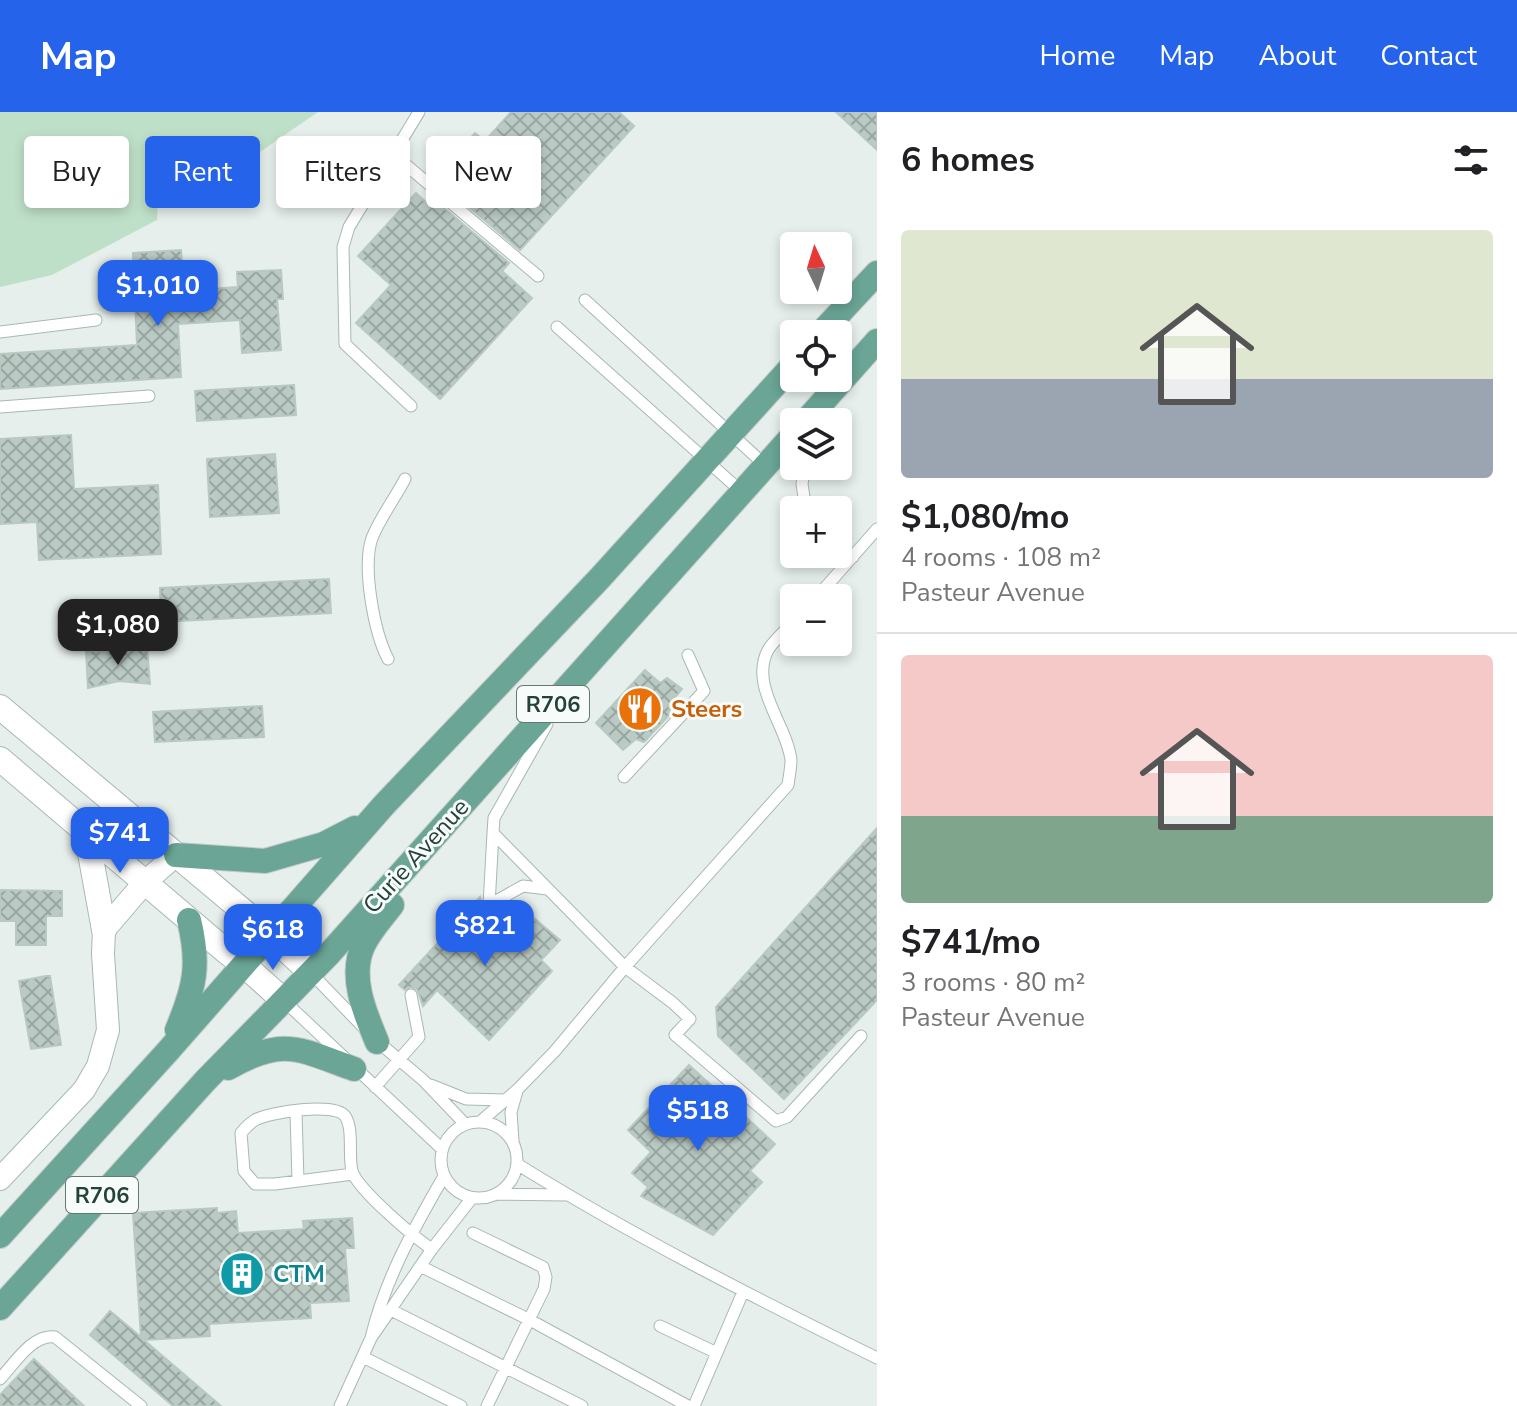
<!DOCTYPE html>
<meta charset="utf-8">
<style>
body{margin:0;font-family:"Nunito Sans",sans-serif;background:#f2f2f2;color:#202124;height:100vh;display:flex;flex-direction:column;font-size:30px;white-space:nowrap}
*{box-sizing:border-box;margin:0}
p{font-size:26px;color:#757577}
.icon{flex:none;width:44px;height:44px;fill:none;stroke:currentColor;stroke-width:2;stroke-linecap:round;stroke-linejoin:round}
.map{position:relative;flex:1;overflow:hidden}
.side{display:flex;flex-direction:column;background:#fff;width:640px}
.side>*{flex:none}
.top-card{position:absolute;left:24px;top:24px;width:732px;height:72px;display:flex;gap:16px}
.needle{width:52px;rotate:356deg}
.fabs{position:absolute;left:780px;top:120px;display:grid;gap:16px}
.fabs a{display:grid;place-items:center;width:72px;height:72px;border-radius:8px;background:#fff;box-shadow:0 4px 12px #0003;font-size:40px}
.price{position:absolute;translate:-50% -68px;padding:0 18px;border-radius:16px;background:#2563eb;color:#fff;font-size:26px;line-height:52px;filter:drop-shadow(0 2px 4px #0008)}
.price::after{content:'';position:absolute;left:50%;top:48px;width:24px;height:18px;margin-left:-12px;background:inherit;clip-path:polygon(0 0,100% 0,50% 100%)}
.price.selected{background:#222;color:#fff}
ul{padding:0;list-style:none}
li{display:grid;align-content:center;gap:16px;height:424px;padding:0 24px}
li+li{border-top:2px solid #e0e0e0}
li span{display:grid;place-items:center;height:248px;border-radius:8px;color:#555}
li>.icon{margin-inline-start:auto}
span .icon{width:144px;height:144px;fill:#fffc;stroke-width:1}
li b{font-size:34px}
h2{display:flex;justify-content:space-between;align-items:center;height:96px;padding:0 24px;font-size:34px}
.pill{padding:0 28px;border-radius:8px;background:#fff;box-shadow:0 4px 12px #0003;font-size:28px;line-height:72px}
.pill.selected{background:#2563eb;color:#fff}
header{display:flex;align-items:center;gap:48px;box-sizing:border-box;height:112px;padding:0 40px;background:#2563eb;color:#fff}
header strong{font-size:38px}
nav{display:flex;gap:44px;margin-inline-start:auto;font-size:28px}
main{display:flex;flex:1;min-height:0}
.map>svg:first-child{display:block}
</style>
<header>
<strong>Map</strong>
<nav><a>Home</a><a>Map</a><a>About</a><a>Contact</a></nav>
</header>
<main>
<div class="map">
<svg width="877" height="1294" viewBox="0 0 877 1294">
<defs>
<pattern id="building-cross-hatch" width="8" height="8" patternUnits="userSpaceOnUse" patternTransform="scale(2)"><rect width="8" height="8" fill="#bbcac4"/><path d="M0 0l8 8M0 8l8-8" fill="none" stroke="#98a6a0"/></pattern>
</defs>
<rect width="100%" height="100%" fill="#e6efeb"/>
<path fill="#bfe0c8" d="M 0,0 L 318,0 L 241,53 L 159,71 L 157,108 L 52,163 L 0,175 Z"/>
<path fill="url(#building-cross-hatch)" stroke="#b8c9c2" stroke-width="2" d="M 511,0 L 619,0 L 634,14 L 520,138 L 444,74 L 451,66 L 441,58 L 475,21 L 485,29 Z
M 836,0 L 877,0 L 877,38 Z
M 416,81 L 427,91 L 432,86 L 509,151 L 502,159 L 532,186 L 440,287 L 356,211 L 391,173 L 358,144 Z
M 181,138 L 184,179 L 238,175 L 237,160 L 281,158 L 283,187 L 277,187 L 281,238 L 242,241 L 240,208 L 178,212 L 181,265 L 0,277 L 0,242 L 137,233 L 133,141 Z
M 294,273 L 296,303 L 197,309 L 195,279 Z
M 71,323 L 74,377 L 158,373 L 161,442 L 39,448 L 37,410 L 0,412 L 0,327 Z
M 275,342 L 279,401 L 210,405 L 207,347 Z
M 329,467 L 331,501 L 161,510 L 160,476 Z
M 147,535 L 150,572 L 119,569 L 88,576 L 86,539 L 118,540 Z
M 645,558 L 660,571 L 667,566 L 682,577 L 668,594 L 673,599 L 644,630 L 636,627 L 623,638 L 596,611 Z
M 262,594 L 264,625 L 155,630 L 153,600 Z
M 877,716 L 877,888 L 784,987 L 718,924 L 716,895 Z
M 0,778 L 62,779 L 62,804 L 46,804 L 46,833 L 16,833 L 16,809 L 0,809 Z
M 480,785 L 484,800 L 490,801 L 496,799 L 522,822 L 535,807 L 560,828 L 541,848 L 552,859 L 489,928 L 437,878 L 423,894 L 417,877 L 410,875 L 405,878 L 399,873 Z
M 46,864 L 50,864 L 61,933 L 31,937 L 19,869 Z
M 689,953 L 775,1032 L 750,1059 L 762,1070 L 713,1123 L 641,1084 L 648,1075 L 632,1061 L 651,1040 L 628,1018 Z
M 217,1096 L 217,1101 L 236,1099 L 238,1121 L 304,1117 L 303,1109 L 352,1106 L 354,1136 L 345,1136 L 349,1189 L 310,1191 L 311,1206 L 209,1212 L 210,1224 L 144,1228 L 221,1294 L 173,1294 L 90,1223 L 110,1199 L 141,1225 L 133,1101 Z
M 34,1247 L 84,1294 L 0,1294 L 0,1283 Z"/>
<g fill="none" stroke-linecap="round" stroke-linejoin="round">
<g stroke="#a8b8b2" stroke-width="13">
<path id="service" d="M 393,42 L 538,164
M 585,188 L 766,354
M 557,215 L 743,381
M 0,220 L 96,208
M 411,294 L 345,232 L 343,135 L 349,115 L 419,0
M 0,295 L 149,284
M 805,354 L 802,372 L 806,398
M 838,432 L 853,445
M 816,486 L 877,417
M 388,547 C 374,520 362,455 372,426 C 380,406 395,386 405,367
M 547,612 L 494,706 L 493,721 L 625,855 L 673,891 L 690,907 L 675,923 L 776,1009 L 787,1005 L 861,924
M 624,665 L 704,579 L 688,543
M 489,793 L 493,721
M 489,793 L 523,774 L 547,777
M 310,860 L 365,917
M 283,888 L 442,1037
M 377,929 L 423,968 L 465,1012
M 431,973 L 466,987 L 506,988
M 375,975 L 419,925 L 411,883
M 296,1000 L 298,1069
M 480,1010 L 517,978 L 555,939 L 625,855 L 788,673 C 789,665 791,656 791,648 C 787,613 749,574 768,538 C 774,528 786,518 794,510
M441 1048a38 38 0 1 1 76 0a38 38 0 1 1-76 0Z
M 513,1029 L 511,1000 L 517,979
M 517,1052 C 633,1124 755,1186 877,1246
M 353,1062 L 275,1072 L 255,1072 L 244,1059 L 241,1021 C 245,1016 250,1011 255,1008 C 269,1000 335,990 345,1004 C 354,1017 348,1043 352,1059 C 358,1078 415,1126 432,1137
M 444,1064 C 414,1116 385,1167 371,1226 L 432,1137 L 472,1086
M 496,1082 L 567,1083
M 473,1121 L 543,1155 L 546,1165 L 544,1177 L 487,1294
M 422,1155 L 528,1207 L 688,1294
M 391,1198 L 582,1294
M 660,1214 L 717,1241
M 363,1245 L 461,1294
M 0,1267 C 14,1252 33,1221 55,1225 L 141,1294
M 340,1294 L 371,1226
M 694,1294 L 743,1180"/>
</g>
<g stroke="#a8b8b2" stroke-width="24">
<path id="minor" d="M 0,1067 L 84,978 L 98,954 L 108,918 L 103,842 L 104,818 L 145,770 L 176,743"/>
</g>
<g stroke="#a8b8b2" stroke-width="26">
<path id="tertiary" d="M 0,595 L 255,809 L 310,860
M 0,647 L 228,841 L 243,852 L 283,888
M 86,719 L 104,818"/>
</g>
<g stroke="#c2cac8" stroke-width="26">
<path id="primary" d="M 820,222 L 877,161
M 805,310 L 877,229
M 176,743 L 265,749 L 324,732 L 355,716
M 177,918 C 195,875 200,853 189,808
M 377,930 C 365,901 349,865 363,834 C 370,819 382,806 392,793
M 228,956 C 284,924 298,937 354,957
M 0,1124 L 168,939 L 384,693 L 599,467 L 794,252
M 0,1196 L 205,969 L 329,842 L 794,322"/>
</g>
<use href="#service" stroke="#fff" stroke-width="11"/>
<use href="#minor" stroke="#fff" stroke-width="22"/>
<use href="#tertiary" stroke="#fff" stroke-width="24"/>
<use href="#primary" stroke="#6aa596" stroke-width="24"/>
</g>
<defs>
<g id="restaurant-disc" transform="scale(2.3)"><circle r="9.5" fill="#e8710a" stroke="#f7fbf9"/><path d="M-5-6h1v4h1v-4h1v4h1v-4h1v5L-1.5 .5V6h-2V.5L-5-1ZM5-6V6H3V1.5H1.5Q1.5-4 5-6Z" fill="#fff"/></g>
<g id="building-disc" transform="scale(2.3)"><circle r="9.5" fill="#0f9aa8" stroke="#f7fbf9"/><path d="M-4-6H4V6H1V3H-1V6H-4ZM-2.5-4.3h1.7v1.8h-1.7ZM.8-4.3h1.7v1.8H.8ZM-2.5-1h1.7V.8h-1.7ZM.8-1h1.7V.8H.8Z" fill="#fff"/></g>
</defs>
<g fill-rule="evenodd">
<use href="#restaurant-disc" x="640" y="597"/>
<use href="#building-disc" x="242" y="1162"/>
</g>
<g text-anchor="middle" stroke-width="6" stroke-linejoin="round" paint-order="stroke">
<g fill="#f7fbf9" stroke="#637a73" stroke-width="2">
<rect x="517" y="574" width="72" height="36" rx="6"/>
<rect x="66" y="1065" width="72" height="36" rx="6"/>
</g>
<g font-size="22" font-weight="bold" fill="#24423a">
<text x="553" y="600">R706</text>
<text x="102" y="1091">R706</text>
</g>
<g font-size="24" font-weight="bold" fill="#c56008" stroke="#f7fbf9" text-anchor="start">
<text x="671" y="605">Steers</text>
</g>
<g font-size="24" fill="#24423a" stroke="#f7fbf9">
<text transform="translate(416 744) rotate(-48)" y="8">Curie Avenue</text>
</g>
<g font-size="24" font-weight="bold" fill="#0d838f" stroke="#f7fbf9" text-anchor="start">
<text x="273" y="1170">CTM</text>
</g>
</g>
</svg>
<div class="fabs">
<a><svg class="needle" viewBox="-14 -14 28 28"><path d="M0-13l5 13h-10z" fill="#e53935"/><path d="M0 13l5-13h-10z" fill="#757577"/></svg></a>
<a><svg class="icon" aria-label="locate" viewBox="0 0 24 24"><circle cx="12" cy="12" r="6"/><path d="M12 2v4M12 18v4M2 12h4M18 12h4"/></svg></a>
<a><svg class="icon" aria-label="layers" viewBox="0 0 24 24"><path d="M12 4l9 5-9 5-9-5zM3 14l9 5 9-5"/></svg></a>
<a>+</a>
<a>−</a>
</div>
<b class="price" style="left:158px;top:216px">$1,010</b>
<b class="price selected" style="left:118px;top:555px">$1,080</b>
<b class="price" style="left:120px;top:763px">$741</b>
<b class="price" style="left:485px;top:856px">$821</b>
<b class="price" style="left:273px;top:860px">$618</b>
<b class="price" style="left:698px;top:1041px">$518</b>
<div class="top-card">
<a class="pill">Buy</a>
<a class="pill selected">Rent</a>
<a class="pill">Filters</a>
<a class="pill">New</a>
</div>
</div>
<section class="side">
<h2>6 homes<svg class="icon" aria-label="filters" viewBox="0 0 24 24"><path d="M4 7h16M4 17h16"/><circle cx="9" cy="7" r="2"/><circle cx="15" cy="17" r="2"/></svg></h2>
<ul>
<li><span style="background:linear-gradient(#dfe7d0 60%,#9aa5b1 0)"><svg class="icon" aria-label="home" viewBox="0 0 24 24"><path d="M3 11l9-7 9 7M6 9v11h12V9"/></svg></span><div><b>$1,080/mo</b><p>4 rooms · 108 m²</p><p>Pasteur Avenue</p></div></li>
<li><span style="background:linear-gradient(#f6c9c9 65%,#7fa58c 0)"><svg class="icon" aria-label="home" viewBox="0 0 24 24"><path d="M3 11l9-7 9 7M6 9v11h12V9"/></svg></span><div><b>$741/mo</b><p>3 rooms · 80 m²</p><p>Pasteur Avenue</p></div></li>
</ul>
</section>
</main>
